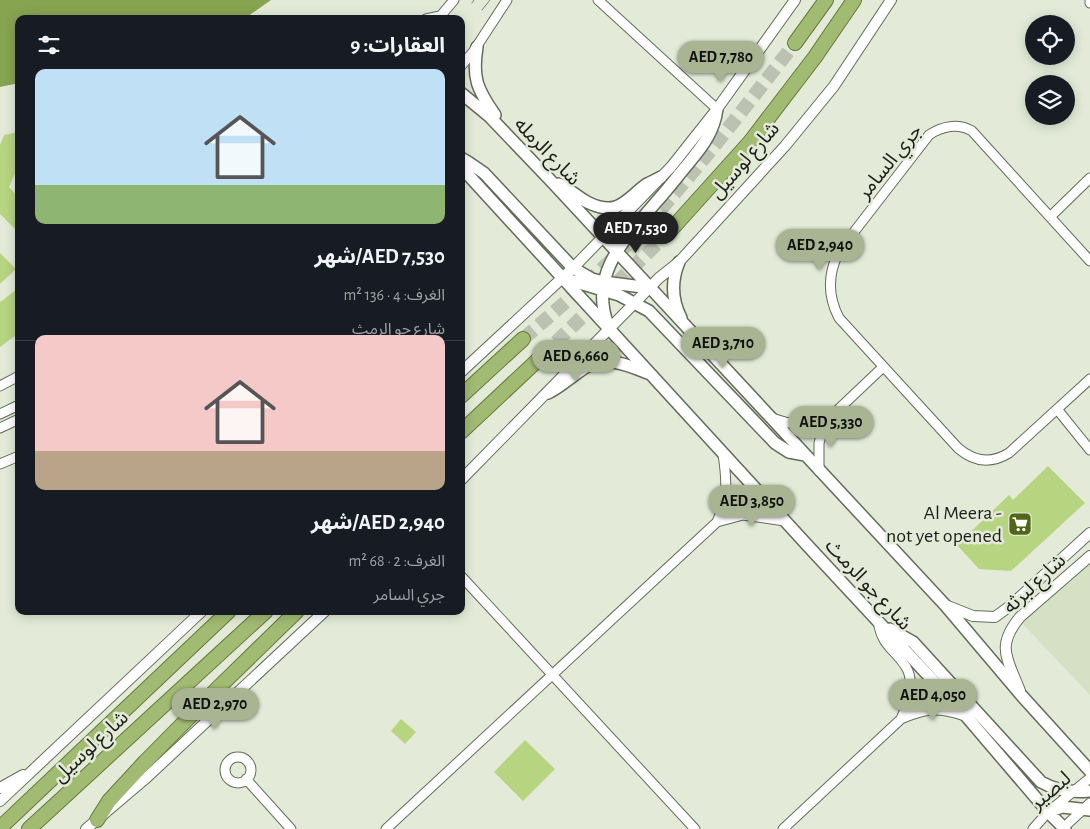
<!DOCTYPE html>
<html lang="ar">
<meta charset="utf-8">
<style>
body{margin:0;font-family:"Alegreya Sans","Noto Sans Arabic",sans-serif;background:#242831;color:#f1f3f6;direction:rtl;height:100vh;display:flex;flex-direction:column;font-size:19px;white-space:nowrap}
*{box-sizing:border-box;margin:0}
p{font-size:16px;color:#9ea1a6}
.icon{flex:none;width:28px;height:28px;fill:none;stroke:currentColor;stroke-width:2;stroke-linecap:round;stroke-linejoin:round}
.map{position:relative;flex:1;overflow:hidden;direction:ltr}
.sheet{position:absolute;left:15px;top:15px;width:450px;height:600px;display:flex;flex-direction:column;background:#171b24;border-radius:10px;box-shadow:0 2px 12px #0003;direction:rtl}
.sheet>*{flex:none}
.buttons{position:absolute;left:1025px;top:15px;display:grid;gap:10px}
.buttons a{display:grid;place-items:center;width:50px;height:50px;border-radius:50%;background:#171b24;box-shadow:0 2px 12px #0003;font-size:25px}
.price{position:absolute;translate:-50% -42px;padding:0 11px;border-radius:18px;background:#a8b492;color:#111;font-size:16px;line-height:32px;filter:drop-shadow(0 1px 2px #0008)}
.price::after{content:'';position:absolute;left:50%;top:30px;width:15px;height:11px;margin-left:-8px;background:inherit;clip-path:polygon(0 0,100% 0,50% 100%)}
.price.active{background:#222;color:#fff}
ul{padding:0;list-style:none}
li{display:grid;align-content:center;gap:10px;height:265px;padding:0 20px}
li+li{border-top:1px solid #363941}
li span{display:grid;place-items:center;height:155px;border-radius:10px;color:#555}
li>.icon{margin-inline-start:auto}
span .icon{width:90px;height:90px;fill:#fffc;stroke-width:1}
li b{font-size:21px}
h2{display:flex;justify-content:space-between;align-items:center;height:60px;padding:0 20px;font-size:21px}
.map>svg:first-child{display:block}
</style>
<div class="map">
<svg width="1090" height="829" viewBox="0 0 1090 829">
<rect width="100%" height="100%" fill="#e3ebd8"/>
<path fill="#d5e0c5" d="M 1090,561 L 1090,695 L 1022,623 Z"/>
<path fill="#87a451" d="M 0,0 L 271,0 L 244,19 L 19,19 L 19,83 L 0,87 Z"/>
<path fill="#b7d581" d="M 19,132 L 19,164 L 9,187 L 19,198 L 19,233 L 0,214 L 0,145 L 4,135 Z
M 0,253 L 16,269 L 0,284 Z
M 16,290 L 19,294 L 19,333 L 0,347 L 0,302 Z
M 1048,466 L 1085,503 L 1011,571 L 979,569 L 957,545 L 1009,495 L 1013,500 Z
M 401,719 L 416,732 L 405,744 L 391,731 Z
M 525,740 L 555,769 L 523,801 L 494,772 Z"/>
<g fill="none" stroke-linecap="round" stroke-linejoin="round">
<path stroke="#bbc2b2" stroke-width="14" stroke-dasharray="14 7" stroke-linecap="butt" d="M 523,339 C 567,301 611,263 651,220 C 702,164 748,103 795,43
M 541,357 L 669,232"/>
<g stroke="#646b5a" stroke-width="11">
<path id="minor" d="M 598,0 L 717,109
M 1090,0 L 1090,3
M 426,19 L 440,16
M 438,19 L 454,0
M 461,66 L 473,52 L 507,0
M 1050,217 L 1090,178
M 1090,261 L 972,131 C 958,123 942,126 929,135 L 840,250 C 828,272 827,295 839,318 L 958,448 C 974,462 991,464 1009,453 L 1090,379
M 0,386 L 19,376
M 1057,409 L 1090,450
M 0,414 L 19,405
M 772,418 C 790,424 806,428 825,422
M 0,428 L 19,419
M 0,464 L 19,456
M 819,471 L 819,443 L 825,422 L 883,367
M 717,522 C 728,497 727,481 723,454
M 461,576 L 695,829
M 901,719 C 926,708 939,707 965,716
M225 770a13 13 0 1 1 26 0a13 13 0 1 1-26 0Z
M 246,779 L 291,829
M 386,829 L 717,522 L 743,515 L 785,521
M 783,829 L 901,719 C 908,704 915,682 906,667 C 894,648 882,647 878,621
M 1033,829 L 1048,812 L 1090,778
M 1062,829 L 1090,803"/>
</g>
<g stroke="#646b5a" stroke-width="12">
<path id="tertiary" d="M 461,372 L 573,268 L 671,167 L 717,109 L 795,0
M 461,480 L 659,278 L 679,262 L 785,146 L 834,86 L 891,0
M 945,605 L 973,616 L 995,617 L 1010,606 L 1090,533
M 1020,691 C 1008,659 995,647 1020,617 L 1090,556
M 0,788 L 23,775
M 0,801 L 202,611
M 86,829 L 145,779 L 325,611"/>
</g>
<g stroke="#646b5a" stroke-width="14">
<path id="secondary" d="M 477,47 C 472,78 477,89 495,115
M 461,93 L 489,116 L 553,183 L 945,605 L 1022,696 L 1090,771
M 461,158 L 468,162 L 484,173 L 573,268 L 592,279 L 604,282 L 650,288
M 461,167 L 808,546 L 966,716 L 1048,812 L 1065,829
M 559,184 C 570,189 578,198 589,203 C 619,217 626,199 647,184 C 652,182 657,179 661,177
M 679,262 C 671,281 672,300 681,318
M 563,278 L 619,295 L 649,311 L 775,443 L 789,452 L 805,455
M 608,325 C 588,273 627,237 657,201 C 667,190 677,177 687,165 C 701,148 714,133 717,109
M 548,393 C 562,386 573,375 586,367 C 607,355 630,366 650,374
M 890,629 L 913,642 L 1041,782 C 1057,791 1072,793 1090,791
M 1048,812 L 1062,807 L 1090,810"/>
</g>
<g stroke="#64793c" stroke-width="16">
<path id="trunk" d="M 795,43 L 826,0
M 669,232 L 750,142 L 815,57 L 854,0
M 461,396 L 523,339
M 461,432 L 541,357
M 97,820 L 109,801 L 145,762 L 218,688 L 297,611
M 2,826 L 229,611
M 29,829 L 266,611"/>
</g>
<use href="#minor" stroke="#fff" stroke-width="9"/>
<use href="#tertiary" stroke="#fff" stroke-width="10"/>
<use href="#secondary" stroke="#fff" stroke-width="11"/>
<use href="#trunk" stroke="#a2bb72" stroke-width="14"/>
<path stroke="#7e8376" stroke-width="1" d="M 472,3 L 474,0
M 482,10 L 490,0"/>
</g>
<defs>
<g id="supermarket-square" transform="scale(1.25)"><rect x="-9" y="-9" width="18" height="18" rx="4" fill="#4f6717" stroke="#e3ebd8"/><path d="M-6-5.5h2.5l.6 2H6L4.5 2H-2.5L-4.4-4H-6ZM-1.5 3.2a1.3 1.3 0 1 0 .1 0ZM3 3.2a1.3 1.3 0 1 0 .1 0Z" fill="#fff"/></g>
</defs>
<g fill-rule="evenodd">
<use href="#supermarket-square" x="1020" y="524"/>
</g>
<g text-anchor="middle" stroke-width="5" stroke-linejoin="round" paint-order="stroke">
<g font-size="20" fill="#1d1f18" stroke="#e3ebd8">
<text transform="translate(548 151) rotate(46)" y="7">شارع الرمله</text>
<text transform="translate(744 160) rotate(-49)" y="7">شارع لوسيل</text>
<text transform="translate(889 161) rotate(-51)" y="7">جري السامر</text>
<text transform="translate(1034 583) rotate(-43)" y="7">شارع لبرثه</text>
<text transform="translate(869 584) rotate(47)" y="7">شارع جو الرمث</text>
<text transform="translate(90 746) rotate(-43)" y="7">شارع لوسيل</text>
<text transform="translate(1050 790) rotate(-41)" y="7">لبصير</text>
</g>
<g font-size="20" fill="#1d1f18" stroke="#e3ebd8" text-anchor="end">
<text x="1002" y="519">Al Meera -<tspan x="1002" dy="23">not yet opened</tspan></text>
</g>
</g>
</svg>
<div class="buttons">
<a><svg class="icon" aria-label="locate" viewBox="0 0 24 24"><circle cx="12" cy="12" r="6"/><path d="M12 2v4M12 18v4M2 12h4M18 12h4"/></svg></a>
<a><svg class="icon" aria-label="layers" viewBox="0 0 24 24"><path d="M12 4l9 5-9 5-9-5zM3 14l9 5 9-5"/></svg></a>
</div>
<b class="price" style="left:721px;top:83px">AED 7,780</b>
<b class="price active" style="left:636px;top:254px">AED 7,530</b>
<b class="price" style="left:820px;top:271px">AED 2,940</b>
<b class="price" style="left:723px;top:369px">AED 3,710</b>
<b class="price" style="left:576px;top:382px">AED 6,660</b>
<b class="price" style="left:831px;top:448px">AED 5,330</b>
<b class="price" style="left:752px;top:527px">AED 3,850</b>
<b class="price" style="left:933px;top:721px">AED 4,050</b>
<b class="price" style="left:215px;top:730px">AED 2,970</b>
<section class="sheet">
<h2>العقارات: 9<svg class="icon" aria-label="filters" viewBox="0 0 24 24"><path d="M4 7h16M4 17h16"/><circle cx="9" cy="7" r="2"/><circle cx="15" cy="17" r="2"/></svg></h2>
<ul>
<li><span style="background:linear-gradient(#bfe0f5 75%,#8fb573 0)"><svg class="icon" aria-label="home" viewBox="0 0 24 24"><path d="M3 11l9-7 9 7M6 9v11h12V9"/></svg></span><div><b>AED 7,530/شهر</b><p>الغرف: 4 · 136 m²</p><p>شارع جو الرمث</p></div></li>
<li><span style="background:linear-gradient(#f6c9c9 75%,#b9a48a 0)"><svg class="icon" aria-label="home" viewBox="0 0 24 24"><path d="M3 11l9-7 9 7M6 9v11h12V9"/></svg></span><div><b>AED 2,940/شهر</b><p>الغرف: 2 · 68 m²</p><p>جري السامر</p></div></li>
</ul>
</section>
</div>
